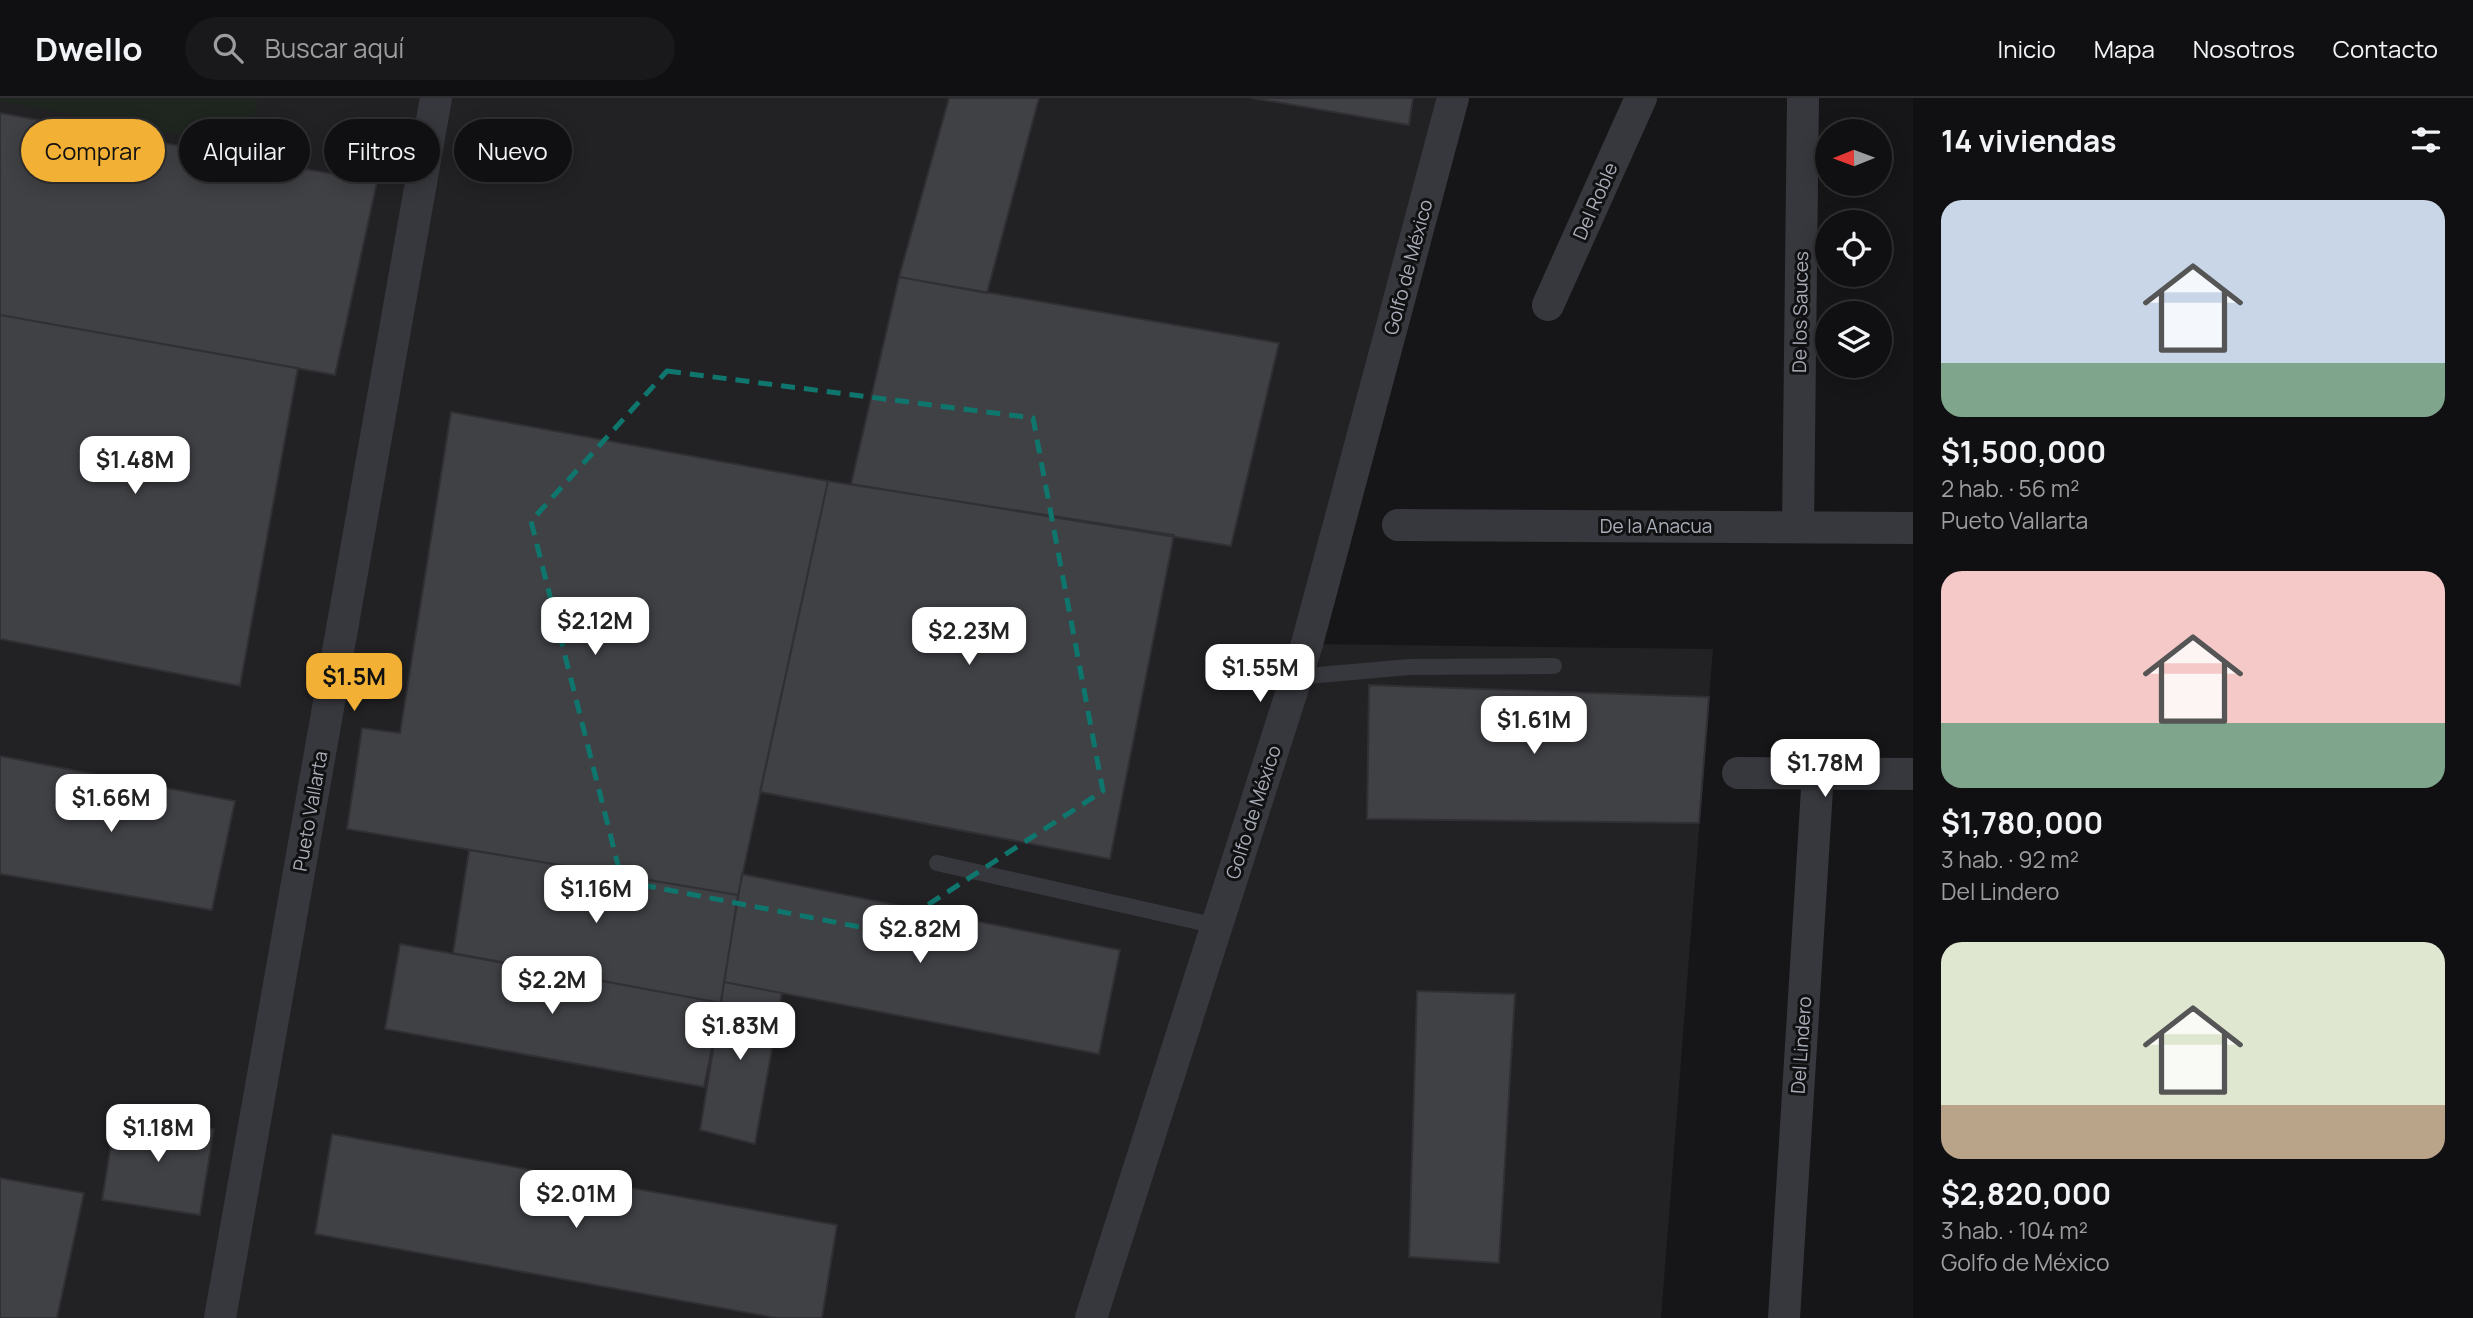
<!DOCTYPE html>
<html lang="es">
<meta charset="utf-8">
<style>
body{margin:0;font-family:Manrope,sans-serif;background:#19191b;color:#f1f3f6;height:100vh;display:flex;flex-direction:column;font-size:26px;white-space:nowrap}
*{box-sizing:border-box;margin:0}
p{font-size:23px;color:#9c9d9f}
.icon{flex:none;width:38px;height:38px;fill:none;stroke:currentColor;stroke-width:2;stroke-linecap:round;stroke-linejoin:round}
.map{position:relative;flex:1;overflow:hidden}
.side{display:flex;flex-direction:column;background:#101012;width:560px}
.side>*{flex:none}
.guide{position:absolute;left:21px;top:21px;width:665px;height:63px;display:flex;gap:14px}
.needle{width:46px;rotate:269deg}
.controls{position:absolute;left:1815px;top:21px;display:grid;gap:14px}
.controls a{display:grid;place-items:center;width:77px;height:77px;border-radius:50%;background:#101012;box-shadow:0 4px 18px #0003,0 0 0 2px #303032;font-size:35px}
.price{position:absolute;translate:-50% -60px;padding:0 16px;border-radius:14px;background:#fff;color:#222;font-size:23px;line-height:46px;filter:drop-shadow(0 2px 4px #0008)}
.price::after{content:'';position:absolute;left:50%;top:42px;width:21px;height:16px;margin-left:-10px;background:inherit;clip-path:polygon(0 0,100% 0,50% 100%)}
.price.on{background:#f2b134;color:#111}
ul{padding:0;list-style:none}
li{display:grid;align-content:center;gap:14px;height:371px;padding:0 28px}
li span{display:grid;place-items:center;height:217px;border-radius:21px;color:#555}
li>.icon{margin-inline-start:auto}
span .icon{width:126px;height:126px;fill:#fffc;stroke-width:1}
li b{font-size:30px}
h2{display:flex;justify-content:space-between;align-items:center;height:84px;padding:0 28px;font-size:30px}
.chip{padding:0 24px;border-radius:32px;background:#101012;box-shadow:0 4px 18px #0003,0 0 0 2px #303032;font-size:24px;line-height:63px}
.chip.on{background:#f2b134;color:#111}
header{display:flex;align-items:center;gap:42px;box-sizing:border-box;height:98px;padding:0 35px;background:#101012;border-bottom:2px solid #303032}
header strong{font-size:33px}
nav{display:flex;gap:38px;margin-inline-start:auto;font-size:24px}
.search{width:490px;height:63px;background:#19191b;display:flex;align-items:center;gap:18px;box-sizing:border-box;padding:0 24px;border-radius:38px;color:#9c9d9f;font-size:26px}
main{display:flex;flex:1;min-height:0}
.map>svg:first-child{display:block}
</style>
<header>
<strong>Dwello</strong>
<div class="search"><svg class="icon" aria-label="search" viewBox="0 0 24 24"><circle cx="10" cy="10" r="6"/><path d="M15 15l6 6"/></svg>Buscar aquí</div>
<nav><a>Inicio</a><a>Mapa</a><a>Nosotros</a><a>Contacto</a></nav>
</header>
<main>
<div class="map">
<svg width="1913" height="1220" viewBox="0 0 1913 1220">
<rect width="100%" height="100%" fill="#161618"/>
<path fill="#222225" d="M 0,0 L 1450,0 L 1312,546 L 1713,551 L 1661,1220 L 0,1220 Z"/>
<path fill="#1e261f" d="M 0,0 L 258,0 L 247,50 L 0,3 Z"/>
<path fill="#404145" stroke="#303034" stroke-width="2" d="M 949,0 L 1039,0 L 987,195 L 899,179 Z
M 1252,0 L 1413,0 L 1409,27 Z
M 0,15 L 377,84 L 335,277 L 0,217 Z
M 899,179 L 1279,245 L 1231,448 L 851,386 Z
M 0,217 L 298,270 L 240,588 L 0,541 Z
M 451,314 L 828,383 L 738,797 L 347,731 L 362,630 L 400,635 Z
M 828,383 L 1174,437 L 1110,761 L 760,694 Z
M 1369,587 L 1709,599 L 1699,725 L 1367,721 Z
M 0,658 L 235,703 L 212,812 L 0,776 Z
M 469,752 L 738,797 L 721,905 L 453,855 Z
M 742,776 L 1120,852 L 1099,956 L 724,884 Z
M 400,846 L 721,905 L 704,989 L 385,931 Z
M 724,884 L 782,895 L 755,1046 L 700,1032 Z
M 1417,893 L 1515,896 L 1499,1165 L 1409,1159 Z
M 116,1015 L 214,1031 L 200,1117 L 102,1102 Z
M 332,1036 L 837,1127 L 822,1220 L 776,1220 L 315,1136 Z
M 0,1080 L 84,1095 L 57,1220 L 0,1220 Z"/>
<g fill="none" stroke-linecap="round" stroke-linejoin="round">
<path stroke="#37383d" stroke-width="16" d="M 1296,579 L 1409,569 L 1554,568
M 937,765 L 1217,828"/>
<path stroke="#37383d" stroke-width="32" d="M 1548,207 L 1641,0
M 1398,427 L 1913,430
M 1798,429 L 1803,0
M 1738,675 L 1913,676
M 220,1220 L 436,0
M 1091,1220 L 1307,546 L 1453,0
M 1784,1220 L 1818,675"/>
</g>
<path fill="none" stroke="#0f766e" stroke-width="5" stroke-dasharray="14 9" stroke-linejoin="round" d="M 667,273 L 1033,320 L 1103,693 L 886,834 L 622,783 L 531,423 Z"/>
<g text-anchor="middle" stroke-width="6" stroke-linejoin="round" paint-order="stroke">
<g font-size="19" fill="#a8adb8" stroke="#111113">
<text transform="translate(1595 103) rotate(-66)" y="7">Del Roble</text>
<text transform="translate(1408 169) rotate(-75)" y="7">Golfo de México</text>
<text transform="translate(1800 214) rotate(-89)" y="7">De los Sauces</text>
<text x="1656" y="435">De la Anacua</text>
<text transform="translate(310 713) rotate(-80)" y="7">Pueto Vallarta</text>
<text transform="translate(1253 714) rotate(-72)" y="7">Golfo de México</text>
<text transform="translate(1801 947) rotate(-86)" y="7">Del Lindero</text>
</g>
</g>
</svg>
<div class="controls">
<a><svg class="needle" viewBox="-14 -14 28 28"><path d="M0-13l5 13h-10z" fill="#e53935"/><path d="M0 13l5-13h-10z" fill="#9c9d9f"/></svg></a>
<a><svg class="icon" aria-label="locate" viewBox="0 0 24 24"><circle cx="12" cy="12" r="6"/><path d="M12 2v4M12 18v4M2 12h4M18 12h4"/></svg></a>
<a><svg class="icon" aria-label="layers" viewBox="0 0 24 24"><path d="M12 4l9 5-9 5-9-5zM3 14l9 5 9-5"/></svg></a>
</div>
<b class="price" style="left:135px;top:398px">$1.48M</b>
<b class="price" style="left:595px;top:559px">$2.12M</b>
<b class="price" style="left:969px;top:569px">$2.23M</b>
<b class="price" style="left:1260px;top:606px">$1.55M</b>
<b class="price on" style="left:354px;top:615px">$1.5M</b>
<b class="price" style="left:1534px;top:658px">$1.61M</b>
<b class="price" style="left:1825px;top:701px">$1.78M</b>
<b class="price" style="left:111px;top:736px">$1.66M</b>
<b class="price" style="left:596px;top:827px">$1.16M</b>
<b class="price" style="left:920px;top:867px">$2.82M</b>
<b class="price" style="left:552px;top:918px">$2.2M</b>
<b class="price" style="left:740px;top:964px">$1.83M</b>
<b class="price" style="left:158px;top:1066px">$1.18M</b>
<b class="price" style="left:576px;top:1132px">$2.01M</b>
<div class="guide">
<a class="chip on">Comprar</a>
<a class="chip">Alquilar</a>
<a class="chip">Filtros</a>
<a class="chip">Nuevo</a>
</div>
</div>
<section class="side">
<h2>14 viviendas<svg class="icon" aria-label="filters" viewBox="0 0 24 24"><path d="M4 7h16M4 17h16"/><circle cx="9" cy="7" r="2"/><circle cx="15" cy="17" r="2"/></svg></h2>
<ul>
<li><span style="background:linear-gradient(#c9d6e8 75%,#7fa58c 0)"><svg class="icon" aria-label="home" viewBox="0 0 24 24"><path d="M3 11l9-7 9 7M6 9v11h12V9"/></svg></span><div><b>$1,500,000</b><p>2 hab. · 56 m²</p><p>Pueto Vallarta</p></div></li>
<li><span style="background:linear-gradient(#f6c9c9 70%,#7fa58c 0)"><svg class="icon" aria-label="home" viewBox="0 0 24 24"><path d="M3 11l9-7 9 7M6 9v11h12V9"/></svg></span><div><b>$1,780,000</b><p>3 hab. · 92 m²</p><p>Del Lindero</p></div></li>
<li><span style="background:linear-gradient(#dfe7d0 75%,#b9a48a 0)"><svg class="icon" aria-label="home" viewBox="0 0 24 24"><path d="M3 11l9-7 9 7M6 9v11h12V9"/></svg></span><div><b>$2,820,000</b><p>3 hab. · 104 m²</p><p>Golfo de México</p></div></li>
</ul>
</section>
</main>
